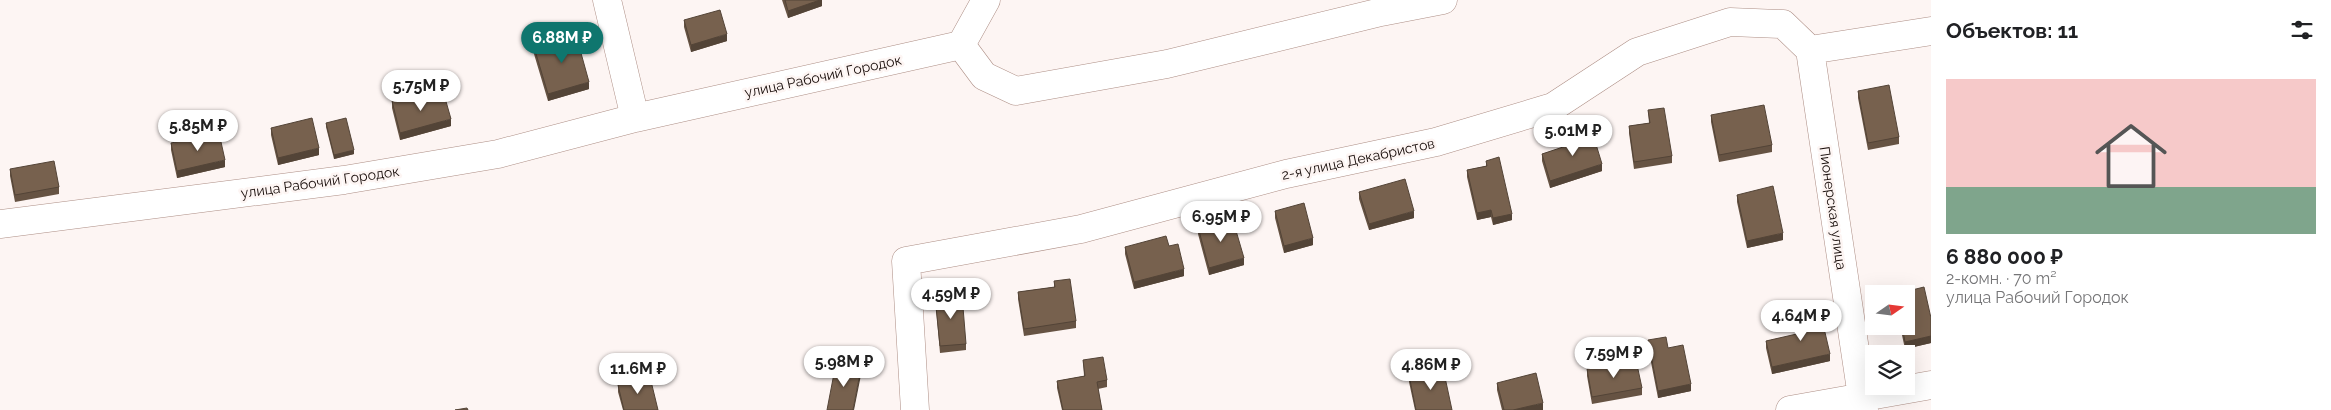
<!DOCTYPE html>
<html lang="ru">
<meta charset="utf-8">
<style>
body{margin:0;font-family:Raleway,sans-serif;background:#f6f6f6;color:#202124;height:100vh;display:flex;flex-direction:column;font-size:19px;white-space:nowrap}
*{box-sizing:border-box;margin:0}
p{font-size:16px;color:#757577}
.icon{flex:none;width:28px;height:28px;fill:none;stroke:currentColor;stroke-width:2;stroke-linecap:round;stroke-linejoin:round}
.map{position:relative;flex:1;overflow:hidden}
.panel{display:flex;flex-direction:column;background:#fff;width:400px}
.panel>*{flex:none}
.needle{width:32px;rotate:76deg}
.buttons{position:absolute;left:1865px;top:285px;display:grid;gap:10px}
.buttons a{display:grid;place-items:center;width:50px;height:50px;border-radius:0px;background:#fff;box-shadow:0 5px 20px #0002;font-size:25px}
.price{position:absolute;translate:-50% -42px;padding:0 11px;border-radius:18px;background:#fff;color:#222;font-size:16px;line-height:32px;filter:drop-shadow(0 1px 2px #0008)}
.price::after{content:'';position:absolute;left:50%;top:30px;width:15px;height:11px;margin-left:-8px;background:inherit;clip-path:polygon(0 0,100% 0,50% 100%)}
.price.current{background:#0f766e;color:#fff}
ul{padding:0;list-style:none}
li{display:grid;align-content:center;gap:10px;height:265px;padding:0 15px}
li+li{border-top:1px solid #e0e0e0}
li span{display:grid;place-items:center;height:155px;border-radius:0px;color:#555}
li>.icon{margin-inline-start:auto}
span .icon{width:90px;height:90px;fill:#fffc;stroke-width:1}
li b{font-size:21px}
h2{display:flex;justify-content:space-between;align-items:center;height:60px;padding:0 15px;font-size:21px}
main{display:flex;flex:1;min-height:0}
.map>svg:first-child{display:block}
</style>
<main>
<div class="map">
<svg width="1931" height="410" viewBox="0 0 1931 410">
<rect width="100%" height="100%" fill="#fdf5f3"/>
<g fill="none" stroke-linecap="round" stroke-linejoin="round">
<g stroke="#ad8e85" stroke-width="29">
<path id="minor" d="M 607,0 L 635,118
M 961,45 L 984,76 L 1016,91 L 1167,64 L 1381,12 L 1443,0
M 1810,50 L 1864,410
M 1810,50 L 1931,31
M 0,224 L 344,180 L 498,154 L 635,118 L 961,45 L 986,0
M 915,410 L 906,261 L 1081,229 L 1286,174 L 1436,142 L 1553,107 L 1637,52 L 1730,22 L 1783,24 L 1810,50
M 1790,410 L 1931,385"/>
</g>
<use href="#minor" stroke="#fff" stroke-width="28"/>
</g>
<path fill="#665343" d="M 782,0 L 822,0 L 822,6 L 788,18 Z
M 684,20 L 727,41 L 691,52 L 684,27 Z
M 534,47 L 589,89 L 548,101 L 534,54 Z
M 1858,91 L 1899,137 L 1899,144 L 1868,150 L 1858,98 Z
M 392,101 L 408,101 L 451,126 L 400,140 L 392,108 Z
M 1648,110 L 1672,156 L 1672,163 L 1634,169 L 1629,133 L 1629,126 L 1649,123 Z
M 1711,115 L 1772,145 L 1772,152 L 1719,162 L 1711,122 Z
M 326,123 L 354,154 L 334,159 L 326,127 Z
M 271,128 L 319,155 L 278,165 L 271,135 Z
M 1576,133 L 1602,171 L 1550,188 L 1542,161 L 1542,154 L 1577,143 Z
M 171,143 L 225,167 L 177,178 L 171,150 Z
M 1486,161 L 1512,220 L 1493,225 L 1491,217 L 1477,220 L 1467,177 L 1467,170 L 1486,166 Z
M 10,169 L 59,187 L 59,194 L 15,202 L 10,176 Z
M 1359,192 L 1414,218 L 1369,230 L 1359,199 Z
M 1737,195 L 1783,240 L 1747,248 L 1737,202 Z
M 1275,211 L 1313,245 L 1284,253 L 1275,218 Z
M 1198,227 L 1244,265 L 1209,275 L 1198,234 Z
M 1125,247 L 1184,276 L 1134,289 L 1125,254 Z
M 1054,281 L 1076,321 L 1076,328 L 1024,336 L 1018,299 L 1018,292 L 1054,287 Z
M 935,297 L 966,344 L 966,350 L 940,353 Z
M 1797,316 L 1830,361 L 1772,374 L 1766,348 L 1766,341 L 1800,334 L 1797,323 Z
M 1931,318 L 1931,343 L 1905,349 L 1900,326 L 1906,326 Z
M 1648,340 L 1668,348 L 1691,391 L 1658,398 L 1648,347 Z
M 1083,360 L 1107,380 L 1107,387 L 1098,389 L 1102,410 L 1062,410 L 1057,388 L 1057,381 L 1084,376 Z
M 1587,369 L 1642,388 L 1642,395 L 1592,404 L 1587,376 Z
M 1409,375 L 1452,410 L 1415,410 L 1409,382 Z
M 1497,383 L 1543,410 L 1502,410 L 1497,390 Z
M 618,385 L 658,410 L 623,410 L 618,392 Z"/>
<path fill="#534437" d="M 820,0 L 822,0 L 822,6 L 788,18 L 788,11 Z
M 727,34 L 727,41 L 691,52 L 691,45 Z
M 589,82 L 589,89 L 548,101 L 548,94 Z
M 451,119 L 451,126 L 400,140 L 400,133 Z
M 319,148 L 319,155 L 278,165 L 278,158 Z
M 354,150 L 354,154 L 334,159 L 334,155 Z
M 225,160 L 225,167 L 177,178 L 177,171 Z
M 1602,164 L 1602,171 L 1550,188 L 1550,181 Z
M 1491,210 L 1491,217 L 1477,220 L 1477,213 Z
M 1414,211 L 1414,218 L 1369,230 L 1369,224 Z
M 1512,214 L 1512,220 L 1493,225 L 1493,218 Z
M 1783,233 L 1783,240 L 1747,248 L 1747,241 Z
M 1313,238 L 1313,245 L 1284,253 L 1284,246 Z
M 1244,258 L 1244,265 L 1209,275 L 1209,268 Z
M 1184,269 L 1184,276 L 1134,289 L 1134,282 Z
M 1931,336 L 1931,343 L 1905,349 L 1905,342 Z
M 1830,354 L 1830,361 L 1772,374 L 1772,367 Z
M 861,368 L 861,375 L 854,410 L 853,410 Z
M 1691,384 L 1691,391 L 1658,398 L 1658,391 Z
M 1543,403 L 1543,410 L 1513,410 Z"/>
<path fill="#77614e" stroke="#534437" d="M 785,0 L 820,0 L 788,11 Z
M 720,10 L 727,34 L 691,45 L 684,20 Z
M 576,35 L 589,82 L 548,94 L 534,47 Z
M 1889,85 L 1899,137 L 1868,143 L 1858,91 Z
M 443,91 L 451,119 L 400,133 L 392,101 L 407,97 L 408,101 Z
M 1764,105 L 1772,145 L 1719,155 L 1711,115 Z
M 1664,108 L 1672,156 L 1634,162 L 1629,126 L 1650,123 L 1648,110 Z
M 312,118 L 319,148 L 278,158 L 271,128 Z
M 346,118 L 354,150 L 334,155 L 326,123 Z
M 1591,128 L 1602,164 L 1550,181 L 1542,154 L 1578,142 L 1576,133 Z
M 219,133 L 225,160 L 177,171 L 171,143 Z
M 1499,157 L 1512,214 L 1493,218 L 1491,210 L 1477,213 L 1467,170 L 1487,166 L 1486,161 Z
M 54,161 L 59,187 L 15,195 L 10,169 Z
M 1405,179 L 1414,211 L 1369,224 L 1359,192 Z
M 1773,186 L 1783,233 L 1747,241 L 1737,195 Z
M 1304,203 L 1313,238 L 1284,246 L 1275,211 Z
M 1232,217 L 1244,258 L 1209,268 L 1198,227 Z
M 1166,236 L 1169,246 L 1178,244 L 1184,269 L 1134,282 L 1125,247 Z
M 1070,279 L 1076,321 L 1024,329 L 1018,292 L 1055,287 L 1054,281 Z
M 1924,287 L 1931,318 L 1931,336 L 1905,342 L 1902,326 L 1906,326 L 1906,294 L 1896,294 Z
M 962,295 L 966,344 L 940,346 L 935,297 Z
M 1820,311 L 1830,354 L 1772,367 L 1766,341 L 1801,333 L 1797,316 Z
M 1666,337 L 1668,348 L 1683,345 L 1691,384 L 1658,391 L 1648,340 Z
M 1103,357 L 1107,380 L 1097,382 L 1102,410 L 1063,410 L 1057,381 L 1085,376 L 1083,360 Z
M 1636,360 L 1642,388 L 1592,397 L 1587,369 Z
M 836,363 L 861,368 L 853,410 L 827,410 Z
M 1443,368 L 1452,410 L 1416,410 L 1409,375 Z
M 1536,373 L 1543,403 L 1513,410 L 1504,410 L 1497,383 Z
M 650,377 L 658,410 L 624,410 L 618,385 Z
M 467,408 L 468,410 L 455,410 Z"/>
<g text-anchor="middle" stroke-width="5" stroke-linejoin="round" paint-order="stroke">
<g font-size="14" fill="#160b08" stroke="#fdf5f3">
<text transform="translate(823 76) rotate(-12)" y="5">улица Рабочий Городок</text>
<text transform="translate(1358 159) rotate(-12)" y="5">2-я улица Декабристов</text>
<text transform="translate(320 182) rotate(-8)" y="5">улица Рабочий Городок</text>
<text transform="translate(1833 208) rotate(82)" y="5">Пионерская улица</text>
</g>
</g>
</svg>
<div class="buttons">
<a><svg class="needle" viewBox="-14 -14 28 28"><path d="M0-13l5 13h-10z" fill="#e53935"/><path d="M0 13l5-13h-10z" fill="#757577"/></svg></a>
<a><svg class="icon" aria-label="layers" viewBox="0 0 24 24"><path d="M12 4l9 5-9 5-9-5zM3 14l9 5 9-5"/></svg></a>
</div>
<b class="price current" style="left:562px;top:64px">6.88M ₽</b>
<b class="price" style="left:421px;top:112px">5.75M ₽</b>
<b class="price" style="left:198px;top:152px">5.85M ₽</b>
<b class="price" style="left:1573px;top:157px">5.01M ₽</b>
<b class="price" style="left:1221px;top:243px">6.95M ₽</b>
<b class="price" style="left:951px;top:320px">4.59M ₽</b>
<b class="price" style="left:1801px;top:342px">4.64M ₽</b>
<b class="price" style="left:1614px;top:379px">7.59M ₽</b>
<b class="price" style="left:844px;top:388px">5.98M ₽</b>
<b class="price" style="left:1431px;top:391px">4.86M ₽</b>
<b class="price" style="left:638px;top:395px">11.6M ₽</b>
</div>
<section class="panel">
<h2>Объектов: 11<svg class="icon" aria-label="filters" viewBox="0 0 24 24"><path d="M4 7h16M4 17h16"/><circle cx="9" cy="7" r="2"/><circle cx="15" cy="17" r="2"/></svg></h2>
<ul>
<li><span style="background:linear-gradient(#f6c9c9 70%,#7fa58c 0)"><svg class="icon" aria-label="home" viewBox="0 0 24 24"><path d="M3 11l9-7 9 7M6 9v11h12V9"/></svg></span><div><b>6 880 000 ₽</b><p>2-комн. · 70 m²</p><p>улица Рабочий Городок</p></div></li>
</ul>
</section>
</main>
